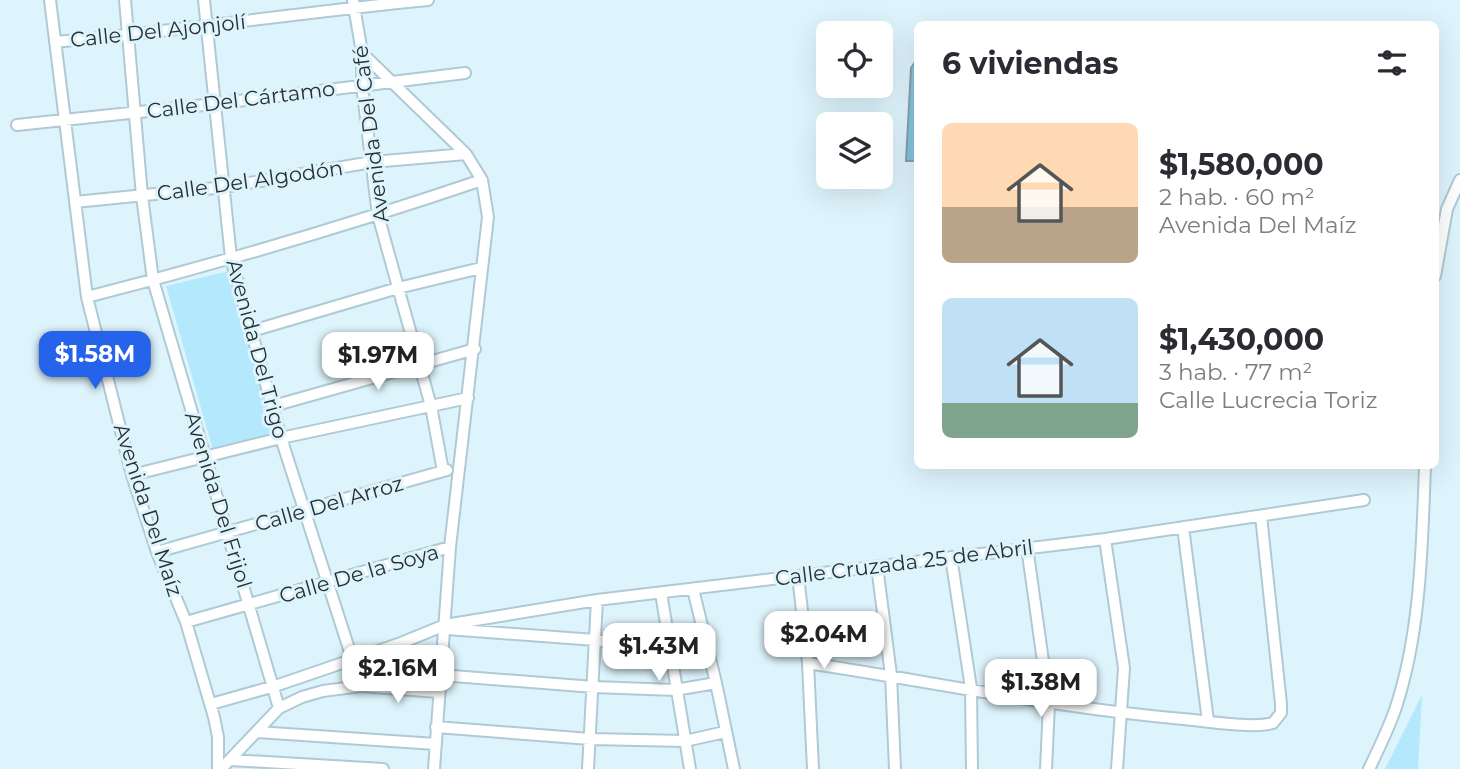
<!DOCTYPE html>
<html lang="es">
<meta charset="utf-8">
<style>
body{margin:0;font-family:Montserrat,sans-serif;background:#f2f2f3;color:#2b2b33;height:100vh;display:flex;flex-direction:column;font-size:26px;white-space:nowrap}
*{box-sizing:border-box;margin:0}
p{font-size:23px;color:#7c7c81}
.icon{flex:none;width:38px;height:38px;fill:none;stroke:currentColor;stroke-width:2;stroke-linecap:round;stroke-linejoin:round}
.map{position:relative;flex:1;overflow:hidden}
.details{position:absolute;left:914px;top:21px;width:525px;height:448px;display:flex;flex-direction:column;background:#fff;border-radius:10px;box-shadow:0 7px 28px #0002}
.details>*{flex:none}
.controls{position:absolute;left:816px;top:21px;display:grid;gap:14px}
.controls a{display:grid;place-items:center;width:77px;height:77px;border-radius:10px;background:#fff;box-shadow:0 7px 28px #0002;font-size:35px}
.price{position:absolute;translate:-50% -60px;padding:0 16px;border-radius:14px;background:#fff;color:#222;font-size:23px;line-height:46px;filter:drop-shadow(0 2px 4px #0008)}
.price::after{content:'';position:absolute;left:50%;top:42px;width:21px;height:16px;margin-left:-10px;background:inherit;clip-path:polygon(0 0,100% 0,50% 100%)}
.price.active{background:#2563eb;color:#fff}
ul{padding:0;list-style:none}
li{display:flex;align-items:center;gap:21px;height:175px;padding:0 28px}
li span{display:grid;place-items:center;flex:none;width:196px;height:140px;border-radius:10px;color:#555}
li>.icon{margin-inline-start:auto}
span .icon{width:84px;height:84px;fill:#fffc;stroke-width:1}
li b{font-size:30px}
h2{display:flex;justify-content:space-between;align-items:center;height:84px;padding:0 28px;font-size:30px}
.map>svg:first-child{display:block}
</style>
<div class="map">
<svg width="1460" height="769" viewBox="0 0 1460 769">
<rect width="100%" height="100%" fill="#def4fc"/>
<path fill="#b4e9fd" d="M 229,271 L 274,433 L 213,450 L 166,286 Z
M 1422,695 L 1418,769 L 1385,769 Z"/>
<path fill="#81c6df" stroke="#87a1ab" stroke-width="2" d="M 917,59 L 917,161 L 906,161 L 911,68 Z"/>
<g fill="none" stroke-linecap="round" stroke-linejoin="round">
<g stroke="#afcad4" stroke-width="14">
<path id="minor" d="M 50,0 L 87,297 L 132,475 L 157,552 L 186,622 L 214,717 L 218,737 L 218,769
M 125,0 L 142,196 L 153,280 L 279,708
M 204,0 L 231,258 L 281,438 L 361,686
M 353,0 L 362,53 L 362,86 L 378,215 L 431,406 L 443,471
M 55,42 C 180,31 303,12 428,0
M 362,53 L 466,154 L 482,180 L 488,217 L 450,547 L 434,769
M 17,125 L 214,104 L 465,73
M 75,202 L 225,187 L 372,162 L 466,154
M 1435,276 L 1447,209 L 1460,180
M 87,297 C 221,263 352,224 482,180
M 252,331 L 398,288 L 481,268
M 273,406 L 475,349
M 132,475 L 281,438 L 468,398
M 1183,527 L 1208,721
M 1105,539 L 1124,668 L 1117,769
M 1027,547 L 1049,704 L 1046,769
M 157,552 L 447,470
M 951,557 L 971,688 L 972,769
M 877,566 L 891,675 L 895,769
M 798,576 L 808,663 L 813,769
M 693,589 L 716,683 L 734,769
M 661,593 L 690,769
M 186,622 L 450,547
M 447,629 L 649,644
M 808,663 C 933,682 1057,708 1183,719 C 1206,721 1252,729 1273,723 L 1281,713 L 1281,704 L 1261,516
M 440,675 L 594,687 L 675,690 L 716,683
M 400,689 L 401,643
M 211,704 L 275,686 L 401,643 L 445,625 L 597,600 L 1105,539 L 1364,500
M 436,727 L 590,739 L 685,741 L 725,732
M 257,732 L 436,744
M 231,760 L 383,769
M 221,769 L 279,708 L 302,697 L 323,691 L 361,686 L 438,692
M 588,769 L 597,600
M 1369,769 C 1378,750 1388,730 1395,710 C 1421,633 1422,546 1425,466"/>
</g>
<use href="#minor" stroke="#fff" stroke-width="10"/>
</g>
<g text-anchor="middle" stroke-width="6" stroke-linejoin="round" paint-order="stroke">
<g font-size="21" fill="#273135" stroke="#def4fc">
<text transform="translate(158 31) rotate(-6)" y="7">Calle Del Ajonjolí</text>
<text transform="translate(241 100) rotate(-7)" y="7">Calle Del Cártamo</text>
<text transform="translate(371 134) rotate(-97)" y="7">Avenida Del Café</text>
<text transform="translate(250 181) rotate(-8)" y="7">Calle Del Algodón</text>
<text transform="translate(257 349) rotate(75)" y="7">Avenida Del Trigo</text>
<text transform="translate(218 500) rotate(73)" y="7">Avenida Del Frijol</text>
<text transform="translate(329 504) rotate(-16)" y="7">Calle Del Arroz</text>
<text transform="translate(148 510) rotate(72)" y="7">Avenida Del Maíz</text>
<text transform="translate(904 563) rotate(-7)" y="7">Calle Cruzada 25 de Abril</text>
<text transform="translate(359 574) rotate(-16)" y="7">Calle De la Soya</text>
</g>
</g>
</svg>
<div class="controls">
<a><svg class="icon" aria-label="locate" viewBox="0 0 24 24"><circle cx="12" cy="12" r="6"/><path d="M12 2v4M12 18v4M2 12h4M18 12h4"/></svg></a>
<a><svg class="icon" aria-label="layers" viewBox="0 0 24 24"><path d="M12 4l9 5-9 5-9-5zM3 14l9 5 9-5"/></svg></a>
</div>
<b class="price active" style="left:95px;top:391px">$1.58M</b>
<b class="price" style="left:378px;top:392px">$1.97M</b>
<b class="price" style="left:824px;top:671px">$2.04M</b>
<b class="price" style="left:659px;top:683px">$1.43M</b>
<b class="price" style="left:398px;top:705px">$2.16M</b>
<b class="price" style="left:1041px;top:719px">$1.38M</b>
<section class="details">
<h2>6 viviendas<svg class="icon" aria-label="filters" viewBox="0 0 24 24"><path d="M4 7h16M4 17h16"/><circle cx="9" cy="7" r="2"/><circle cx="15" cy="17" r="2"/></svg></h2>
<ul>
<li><span style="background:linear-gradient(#ffd9b3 60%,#b9a48a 0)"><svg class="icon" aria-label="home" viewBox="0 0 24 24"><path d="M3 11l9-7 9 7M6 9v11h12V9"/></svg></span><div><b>$1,580,000</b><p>2 hab. · 60 m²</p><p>Avenida Del Maíz</p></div></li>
<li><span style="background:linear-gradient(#bfe0f5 75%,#7fa58c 0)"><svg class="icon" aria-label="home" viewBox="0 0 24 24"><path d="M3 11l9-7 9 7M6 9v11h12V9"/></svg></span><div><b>$1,430,000</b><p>3 hab. · 77 m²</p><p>Calle Lucrecia Toriz</p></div></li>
</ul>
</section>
</div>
